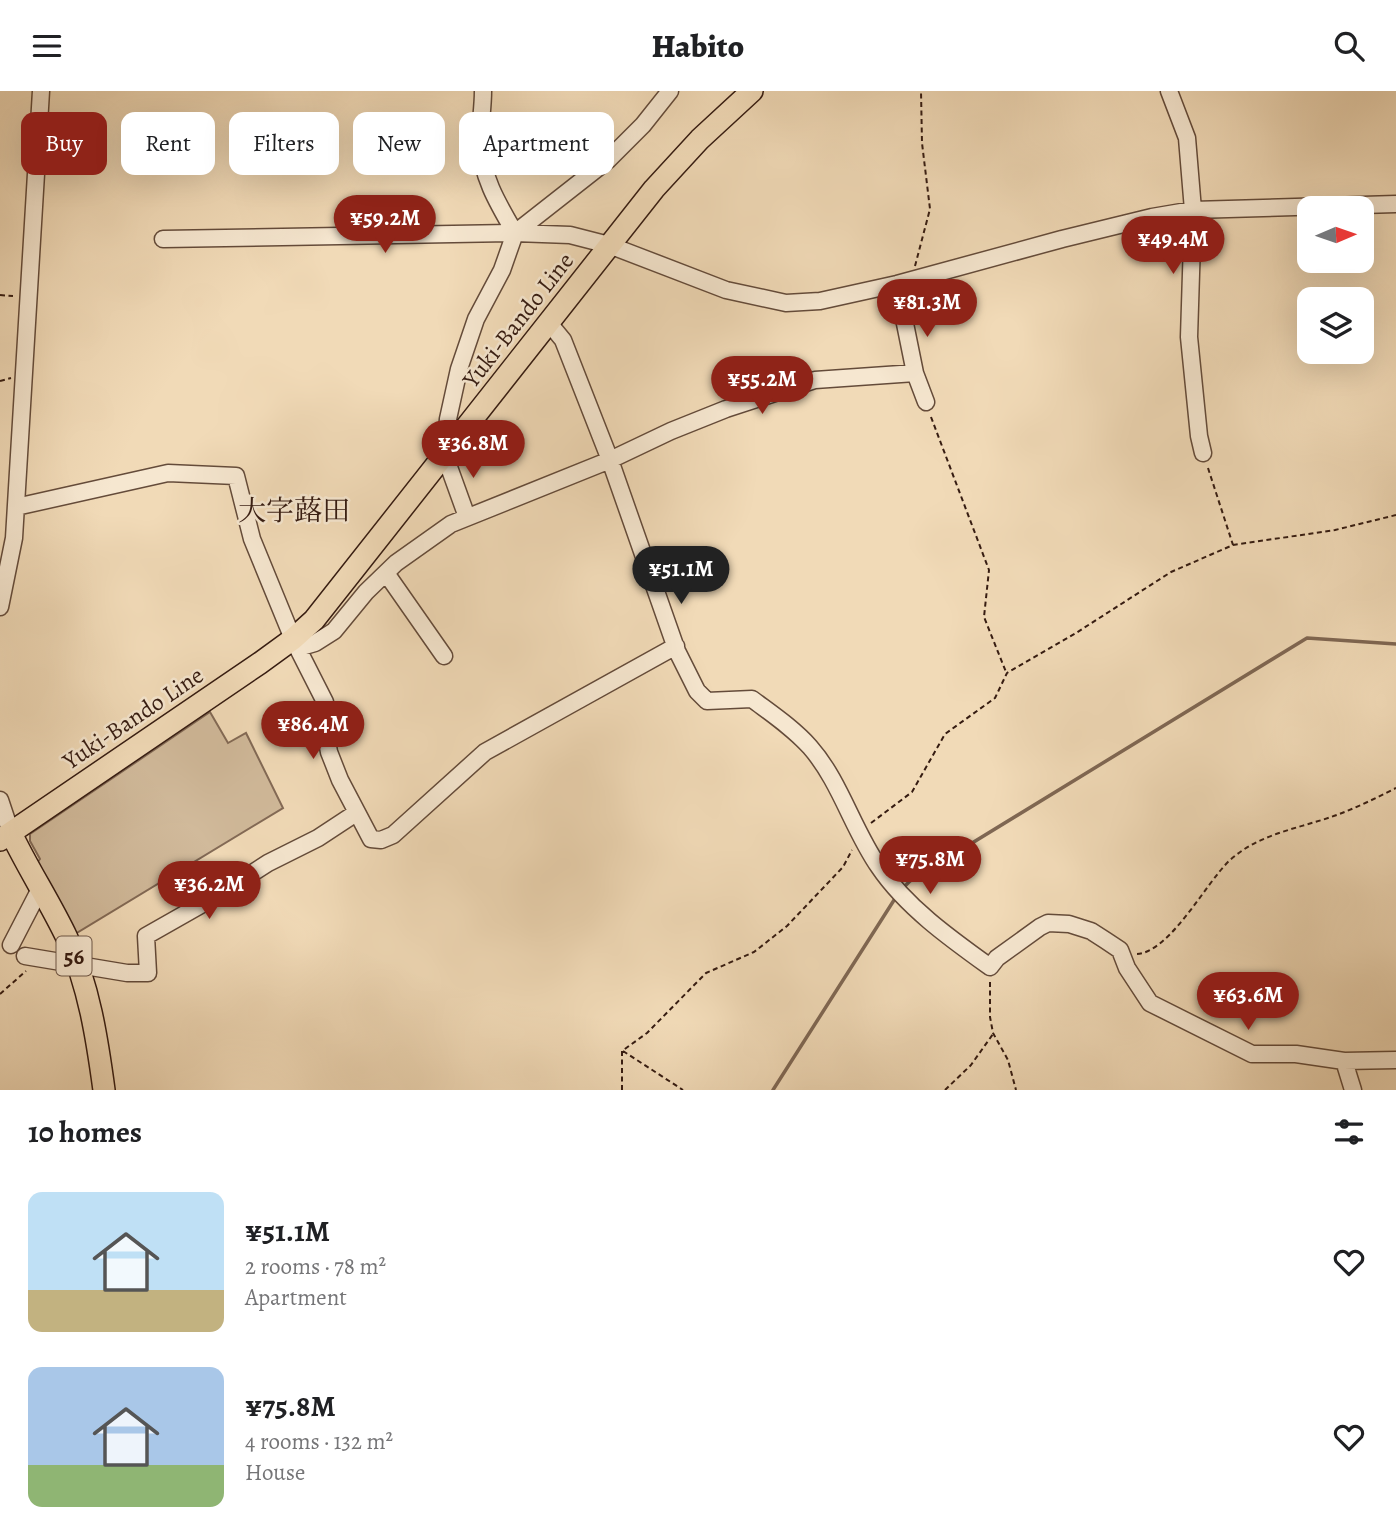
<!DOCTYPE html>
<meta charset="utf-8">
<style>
body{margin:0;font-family:Alegreya,"Noto Serif JP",serif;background:#f6f6f6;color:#202124;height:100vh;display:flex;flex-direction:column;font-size:26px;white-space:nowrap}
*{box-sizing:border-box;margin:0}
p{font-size:23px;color:#757577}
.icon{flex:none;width:38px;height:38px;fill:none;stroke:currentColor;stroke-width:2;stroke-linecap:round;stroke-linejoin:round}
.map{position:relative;height:999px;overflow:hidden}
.details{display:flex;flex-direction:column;background:#fff;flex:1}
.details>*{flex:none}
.guide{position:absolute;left:21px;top:21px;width:700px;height:63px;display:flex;gap:14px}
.needle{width:46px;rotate:88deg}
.fabs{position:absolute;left:1297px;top:105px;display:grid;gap:14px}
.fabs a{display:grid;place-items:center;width:77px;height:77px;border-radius:14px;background:#fff;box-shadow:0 7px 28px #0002;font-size:35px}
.price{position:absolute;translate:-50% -60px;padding:0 16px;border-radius:24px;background:#8f2418;color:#fff;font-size:23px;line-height:46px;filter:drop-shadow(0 2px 4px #0008)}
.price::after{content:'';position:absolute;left:50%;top:42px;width:21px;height:16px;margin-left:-10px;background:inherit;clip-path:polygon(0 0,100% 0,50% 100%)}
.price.selected{background:#222;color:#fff}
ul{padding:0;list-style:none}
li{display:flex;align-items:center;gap:21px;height:175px;padding:0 28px}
li span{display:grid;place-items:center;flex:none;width:196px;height:140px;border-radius:14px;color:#555}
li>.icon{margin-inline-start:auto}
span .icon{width:84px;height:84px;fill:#fffc;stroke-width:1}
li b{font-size:30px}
h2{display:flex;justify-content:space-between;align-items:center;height:84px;padding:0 28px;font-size:30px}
.tag{padding:0 24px;border-radius:14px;background:#fff;box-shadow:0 7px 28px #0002;font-size:24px;line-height:63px}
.tag.selected{background:#8f2418;color:#fff}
header{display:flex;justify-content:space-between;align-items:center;height:91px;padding:0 28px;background:#fff;font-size:32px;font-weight:800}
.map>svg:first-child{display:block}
</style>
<header><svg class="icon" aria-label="menu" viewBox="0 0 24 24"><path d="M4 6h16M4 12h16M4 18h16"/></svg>Habito<svg class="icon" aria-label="search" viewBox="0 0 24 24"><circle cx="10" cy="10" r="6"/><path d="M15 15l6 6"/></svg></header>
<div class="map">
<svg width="1396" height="999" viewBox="0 0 1396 999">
<rect width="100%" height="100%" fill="#f1dab7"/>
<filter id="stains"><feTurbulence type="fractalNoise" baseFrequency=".00286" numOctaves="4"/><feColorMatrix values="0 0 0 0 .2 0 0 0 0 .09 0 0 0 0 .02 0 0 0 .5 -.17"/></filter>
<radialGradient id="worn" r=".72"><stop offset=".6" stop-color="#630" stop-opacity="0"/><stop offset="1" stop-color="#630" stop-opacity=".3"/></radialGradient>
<path fill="#d1ba9b" stroke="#836a56" stroke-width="2" d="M 210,621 L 228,652 L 246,642 L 283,717 L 70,846 L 37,772 L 40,768 L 30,750 L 30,743 Z"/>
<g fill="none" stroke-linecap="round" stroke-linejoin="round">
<path stroke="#7f6753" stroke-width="3.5" d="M 903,797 L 910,790 L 1307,547 L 1396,553
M 773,999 L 896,806"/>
<g stroke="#644b3a" stroke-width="19">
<path id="minor" d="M 483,0 C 483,17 480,33 480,50 C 481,85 498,113 515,142
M 1169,0 L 1187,47 L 1193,119 L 1189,246 L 1199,345 L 1203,362
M 163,148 L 515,142 L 570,144 L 609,154 L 726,199 L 786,212 L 820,210 L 897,193 L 1062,148 L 1152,126 L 1193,119 L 1396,113
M 897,193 L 915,282 L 926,311
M 549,232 L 563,249 L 610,369 L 677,560 L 697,600 L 707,610 L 752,608 C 772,623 793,637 810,656 C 840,690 853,739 879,776 C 906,816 951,848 990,876 L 997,867 L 1040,836 L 1048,832 L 1069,833 L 1091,840 L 1105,849 L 1120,859 L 1127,877 L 1150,912 L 1252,963 L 1296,963 L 1344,970 L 1396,969
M 16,416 L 168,382 L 236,385 L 252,448 L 293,548 L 325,611 L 326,644 L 329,661 L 340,689 L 371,748 L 381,749 L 393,744 L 485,661 L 676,555
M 467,426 L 445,365 L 448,328 L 459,278 L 476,228 L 502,179 L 515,142 L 608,69 L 643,34 L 670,0
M 386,482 L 444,565
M 0,516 L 14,447 L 41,0
M 298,557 L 315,552 L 334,540 L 366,501 L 396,472 L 451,433 L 610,369 L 671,340 L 726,318 L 815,289 L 915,282
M 0,709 L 11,742
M 11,854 L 41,796
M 25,865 L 127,882 L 148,882 L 146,845 L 220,803 L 268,772 L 318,747 L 356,722
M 1344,970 L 1353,999"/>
</g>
<g stroke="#351b11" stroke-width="24">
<path id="major" d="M 11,742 C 28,778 50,811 67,847 C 89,895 97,947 104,999
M 0,749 L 260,572 L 293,548 L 314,529 L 654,98 L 700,48 L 752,0"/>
</g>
<path stroke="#351b11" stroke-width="2" stroke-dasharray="5 3.5" stroke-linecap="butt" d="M 915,175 L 930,118 L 922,52 L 921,0
M 0,204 L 13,205
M 0,290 L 11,287
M 931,326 L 989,479 L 984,526 L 1006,581
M 1208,377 L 1233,454
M 871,732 L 912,701 L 945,643 L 995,607 L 1007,582 L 1076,542 L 1171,481 L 1233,454 L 1335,439 L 1396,424
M 1137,863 C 1170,861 1206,792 1229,770 C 1260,741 1304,737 1342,722 C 1360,715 1378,706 1396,697
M 990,891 L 990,926 L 993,942 L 1008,969 L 1016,999
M 0,903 L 26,880
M 623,960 L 683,999
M 622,999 L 622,960 L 647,942 L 706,882 L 754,861 L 787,835 L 843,776 L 852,759
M 945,999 L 971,974 L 993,943"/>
<use href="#minor" stroke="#f6e7d0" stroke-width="16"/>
<use href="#major" stroke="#f1dab7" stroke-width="21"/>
</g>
<g text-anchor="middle" stroke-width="5" stroke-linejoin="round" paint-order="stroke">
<rect fill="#f6e7d0" stroke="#6f584a" stroke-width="2" x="56.5" y="845.5" width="35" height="39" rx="5"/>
<g font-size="23" font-weight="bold" fill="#351b11">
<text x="74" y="873">56</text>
</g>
<g font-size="24" fill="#351b11" stroke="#f6e7d0">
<text transform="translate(518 229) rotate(-52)" y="8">Yuki-Bando Line</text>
<text transform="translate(133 627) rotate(-34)" y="8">Yuki-Bando Line</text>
</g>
<g font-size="28" fill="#351b11" stroke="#f6e7d0">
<text x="294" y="429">大字蕗田</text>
</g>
</g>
<rect width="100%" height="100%" filter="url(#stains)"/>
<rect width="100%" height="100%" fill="url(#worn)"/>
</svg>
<div class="fabs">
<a><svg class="needle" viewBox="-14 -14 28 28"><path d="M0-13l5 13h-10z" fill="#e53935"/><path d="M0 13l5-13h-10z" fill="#757577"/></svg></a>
<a><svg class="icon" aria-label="layers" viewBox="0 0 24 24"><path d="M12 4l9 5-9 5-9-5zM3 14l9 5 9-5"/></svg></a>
</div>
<b class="price" style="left:385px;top:164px">¥59.2M</b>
<b class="price" style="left:1173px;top:185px">¥49.4M</b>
<b class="price" style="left:927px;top:248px">¥81.3M</b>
<b class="price" style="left:762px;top:325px">¥55.2M</b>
<b class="price" style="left:473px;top:389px">¥36.8M</b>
<b class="price selected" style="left:681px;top:515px">¥51.1M</b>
<b class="price" style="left:313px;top:670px">¥86.4M</b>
<b class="price" style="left:930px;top:805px">¥75.8M</b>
<b class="price" style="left:209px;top:830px">¥36.2M</b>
<b class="price" style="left:1248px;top:941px">¥63.6M</b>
<div class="guide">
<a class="tag selected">Buy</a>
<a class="tag">Rent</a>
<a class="tag">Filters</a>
<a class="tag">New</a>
<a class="tag">Apartment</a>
</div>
</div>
<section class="details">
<h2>10 homes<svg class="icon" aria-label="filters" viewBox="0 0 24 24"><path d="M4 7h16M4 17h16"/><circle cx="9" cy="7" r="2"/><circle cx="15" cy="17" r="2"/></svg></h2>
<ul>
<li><span style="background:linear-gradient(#bfe0f5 70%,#c2b280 0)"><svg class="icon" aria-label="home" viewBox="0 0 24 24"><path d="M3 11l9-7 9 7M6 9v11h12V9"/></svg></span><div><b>¥51.1M</b><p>2 rooms · 78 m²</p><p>Apartment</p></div><svg class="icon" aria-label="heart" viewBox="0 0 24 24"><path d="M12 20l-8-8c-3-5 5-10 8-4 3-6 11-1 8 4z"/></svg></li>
<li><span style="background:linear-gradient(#a9c7e8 70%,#8fb573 0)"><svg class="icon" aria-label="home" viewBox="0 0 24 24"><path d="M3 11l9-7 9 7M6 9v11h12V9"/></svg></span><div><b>¥75.8M</b><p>4 rooms · 132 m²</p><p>House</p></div><svg class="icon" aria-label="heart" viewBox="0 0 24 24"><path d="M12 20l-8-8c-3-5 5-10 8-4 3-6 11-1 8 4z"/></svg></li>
</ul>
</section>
